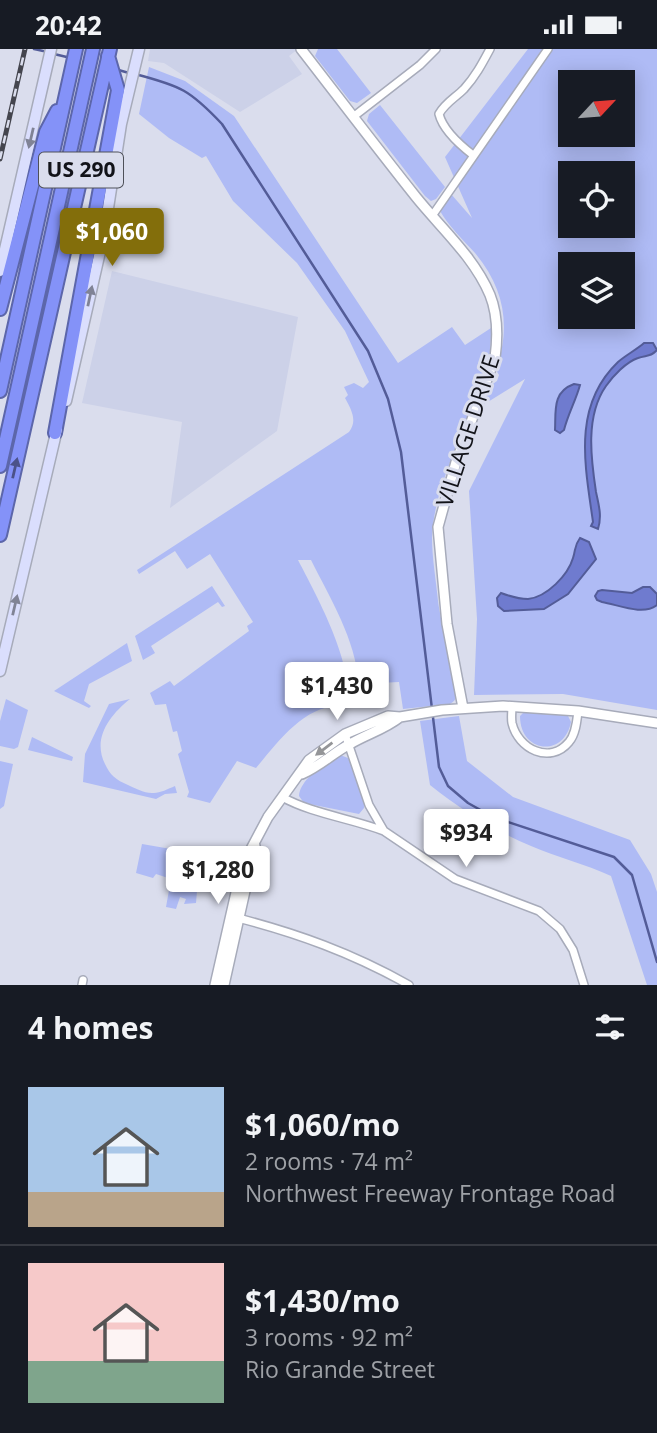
<!DOCTYPE html>
<meta charset="utf-8">
<style>
body{margin:0;font-family:"Open Sans",sans-serif;background:#20242c;color:#f1f3f6;height:100vh;display:flex;flex-direction:column;font-size:26px;white-space:nowrap}
*{box-sizing:border-box;margin:0}
p{font-size:23px;color:#9ea1a6}
.icon{flex:none;width:38px;height:38px;fill:none;stroke:currentColor;stroke-width:2;stroke-linecap:round;stroke-linejoin:round}
.map{position:relative;height:936px;overflow:hidden}
.sheet{display:flex;flex-direction:column;background:#171b24;flex:1}
.sheet>*{flex:none}
.needle{width:46px;rotate:64deg}
.controls{position:absolute;left:558px;top:21px;display:grid;gap:14px}
.controls a{display:grid;place-items:center;width:77px;height:77px;border-radius:0px;background:#171b24;box-shadow:0 4px 18px #0003;font-size:35px}
.price{position:absolute;translate:-50% -60px;padding:0 16px;border-radius:7px;background:#fff;color:#222;font-size:23px;line-height:46px;filter:drop-shadow(0 2px 4px #0008)}
.price::after{content:'';position:absolute;left:50%;top:42px;width:21px;height:16px;margin-left:-10px;background:inherit;clip-path:polygon(0 0,100% 0,50% 100%)}
.price.active{background:#836e0b;color:#fff}
ul{padding:0;list-style:none}
li{display:flex;align-items:center;gap:21px;height:175px;padding:0 28px}
li+li{border-top:2px solid #363941}
li span{display:grid;place-items:center;flex:none;width:196px;height:140px;border-radius:0px;color:#555}
li>.icon{margin-inline-start:auto}
span .icon{width:84px;height:84px;fill:#fffc;stroke-width:1}
li b{font-size:30px}
h2{display:flex;justify-content:space-between;align-items:center;height:84px;padding:0 28px;font-size:30px}
.status{display:flex;justify-content:space-between;align-items:center;height:49px;padding:0 35px;background:#171b24;direction:ltr}
.status svg{height:19px;fill:currentColor}
.map>svg:first-child{display:block}
</style>
<div class="status"><b>20:42</b><svg viewBox="0 0 49 12"><path d="M0 12V9h3v3zM5 12V6h3v6zM10 12V3h3v9zM15 12V0h3v12zM26 1h20v11H26zM47 4h2v5h-2z"/></svg></div>
<div class="map">
<svg width="657" height="936" viewBox="0 0 657 936">
<rect width="100%" height="100%" fill="#dadded"/>
<path fill="#ccd1e8" d="M 150,0 L 298,0 L 289,7 L 302,25 L 240,63 L 164,14 L 148,12 Z
M 112,222 L 298,268 L 277,382 L 170,459 L 182,373 L 82,354 Z"/>
<path fill="#afbbf5" fill-rule="evenodd" d="M 318,0 L 337,0 L 371,44 L 357,54 L 350,52 L 315,7 Z
M 528,0 L 657,0 L 657,661 L 563,645 L 474,646 L 477,570 L 469,442 L 525,330 L 483,356 L 490,337 L 497,332 L 499,326 L 496,321 C 511,278 505,240 475,204 C 463,191 448,176 440,162 L 451,145 L 472,169 L 445,108 ZM 570,33 L 623,33 L 623,86 L 570,86 ZM 570,124 L 623,124 L 623,177 L 570,177 ZM 570,215 L 623,215 L 623,268 L 570,268 Z
M 149,18 L 185,32 L 234,67 L 398,314 L 452,278 L 465,296 L 491,279 C 491,300 490,327 473,340 L 471,348 L 475,351 C 459,394 434,441 432,488 C 432,509 436,531 438,552 C 441,578 458,624 456,647 C 455,652 454,652 450,655 L 403,660 L 399,633 L 359,635 C 355,589 331,551 311,511 L 298,511 C 312,538 364,631 341,657 C 305,655 277,694 256,719 L 237,712 L 210,754 L 187,748 L 189,743 L 178,705 L 182,702 L 177,682 L 173,683 L 166,655 L 155,656 L 150,644 L 170,632 L 174,637 L 249,582 L 247,577 L 253,573 L 210,505 L 187,520 L 175,502 L 139,525 L 137,521 L 349,383 C 358,372 351,360 345,349 L 348,346 L 344,338 L 354,334 L 363,339 L 369,333 L 345,282 L 297,214 L 233,152 L 206,107 L 202,109 L 169,89 L 139,65 Z
M 380,56 L 445,138 L 436,150 L 431,152 L 425,147 L 367,72 L 369,65 Z
M 212,537 L 225,557 L 222,558 L 218,553 L 151,597 L 155,604 L 143,611 L 135,587 Z
M 127,594 L 132,612 L 89,635 L 84,652 L 91,657 L 89,659 L 54,642 Z
M 6,650 L 28,661 L 18,698 L 14,700 L 0,697 L 0,672 Z
M 130,650 C 110,666 92,689 105,715 C 110,726 116,731 128,736 C 135,739 145,745 154,744 C 160,744 168,740 175,737 L 177,744 L 165,745 L 156,750 L 83,733 L 85,705 L 109,655 Z
M 524,663 L 567,665 L 571,673 C 564,709 520,704 520,667 Z
M 459,667 L 467,712 L 513,748 L 630,791 L 651,825 L 657,843 L 657,936 L 647,936 L 611,827 C 585,815 557,808 531,797 C 494,782 460,760 430,736 L 420,672 Z
M 32,688 L 73,708 L 72,712 L 28,701 Z
M 340,706 L 348,709 L 350,713 L 364,754 L 364,759 L 359,765 L 304,754 L 299,747 C 300,730 325,714 340,706 Z
M 0,712 L 13,715 L 4,757 L 0,760 Z
M 142,795 L 171,800 L 166,824 L 186,831 L 198,830 L 196,854 L 184,855 L 186,850 L 180,848 L 176,860 L 166,858 L 171,830 L 156,825 L 153,829 L 136,824 Z"/>
<path fill="#6f7bcf" stroke="#535c98" stroke-width="2" d="M 644,294 L 653,294 L 657,301 C 651,308 646,306 638,309 C 626,313 613,327 606,337 C 585,367 591,410 596,443 C 599,457 602,467 598,480 L 591,477 L 593,473 C 585,416 572,357 618,313 C 626,306 636,301 644,294 Z
M 574,335 L 580,336 C 576,351 568,365 564,381 L 560,384 L 555,381 C 556,362 552,343 574,335 Z
M 580,489 L 589,493 L 596,510 L 568,545 L 544,560 L 504,562 L 498,557 L 497,549 L 501,544 C 509,547 520,550 528,550 C 547,548 568,526 573,509 C 576,500 574,497 580,489 Z
M 643,538 L 650,538 L 657,545 L 657,556 C 643,567 619,556 602,553 L 597,551 L 595,547 L 598,542 L 602,541 L 632,544 Z"/>
<g fill="none" stroke-linecap="round" stroke-linejoin="round">
<path stroke="#535c98" stroke-width="2.5" d="M 34,0 L 48,3
M 54,5 L 71,9
M 115,20 L 129,24
M 135,25 C 181,37 190,41 222,75 L 368,302 L 388,350 L 401,403 L 439,718 L 448,737 L 468,754 L 493,768 L 614,808 L 632,826 L 657,913"/>
<g stroke="#a7abba" stroke-width="10">
<path id="minor" d="M 353,68 L 420,16 L 436,0
M 473,106 C 460,96 443,81 439,65 C 445,54 455,49 464,40 C 475,28 482,15 490,0
M 432,167 L 548,0
M 512,657 C 512,662 511,669 512,674 C 518,700 550,716 569,693 C 576,685 577,671 578,662
M 345,685 L 369,756 L 384,782 L 455,830 L 539,862 L 560,880 L 573,901 L 584,936
M 282,748 C 313,765 350,769 384,782
M 234,868 C 297,884 352,904 409,936
M 82,936 L 83,931"/>
</g>
<g stroke="#a7abba" stroke-width="12">
<path id="tertiary" d="M 301,0 C 339,49 377,99 416,148 C 441,179 474,208 490,246 C 498,266 498,287 495,309 L 456,413 L 438,478 L 447,575 L 463,659
M 302,725 C 320,717 333,704 350,695 C 367,685 385,680 400,668
M 215,936 L 242,817 L 268,768 L 309,711 L 345,685 L 388,667 L 400,668 L 442,661 L 503,657 L 578,662 L 657,674
M 224,936 L 255,797"/>
</g>
<g stroke="#a7abba" stroke-width="13">
<path id="secondary" d="M 0,222 L 51,0
M 66,352 L 104,185 L 121,75 L 139,0
M 0,622 L 57,380"/>
</g>
<g stroke="#5c66aa" stroke-width="16">
<path id="motorway" d="M 0,260 L 46,83 L 57,62
M 0,342 L 76,0
M 55,384 L 118,41 L 108,7
M 0,417 L 93,0
M 0,486 L 110,0"/>
</g>
<use href="#minor" stroke="#fff" stroke-width="7"/>
<use href="#tertiary" stroke="#fff" stroke-width="9"/>
<use href="#secondary" stroke="#dadefd" stroke-width="10"/>
<use href="#motorway" stroke="#8492f8" stroke-width="12"/>
<g stroke="#44454e" stroke-width="5">
<path id="rail" d="M 0,110 L 25,0"/>
</g>
<use href="#rail" stroke="#dadded" stroke-width="2.5" stroke-dasharray="8" stroke-linecap="butt"/>
</g>
<defs><path id="oneway-solid" d="M-6-.8H1V-3.2L6.5 0L1 3.2V.8H-6Z" transform="scale(1.75)"/></defs>
<g fill="#808396">
<use href="#oneway-solid" transform="translate(31 89) rotate(103)"/>
<use href="#oneway-solid" transform="translate(90 247) rotate(-78)"/>
<use href="#oneway-solid" transform="translate(15 556) rotate(-77)"/>
</g>
<use fill="#4b5288" href="#oneway-solid" transform="translate(15 419) rotate(-77)"/>
<use fill="#949598" href="#oneway-solid" transform="translate(324 700) rotate(143)"/>
<g text-anchor="middle" stroke-width="6" stroke-linejoin="round" paint-order="stroke">
<rect fill="#dadded" stroke="#4e5059" stroke-width="2" x="39" y="103.5" width="84" height="35" rx="5"/>
<g font-size="21" font-weight="bold" fill="#121319">
<text x="81" y="128">US 290</text>
</g>
<g font-size="23" fill="#121319" stroke="#dadded">
<text transform="translate(468 382) rotate(-72)" y="8">VILLAGE DRIVE</text>
</g>
</g>
</svg>
<div class="controls">
<a><svg class="needle" viewBox="-14 -14 28 28"><path d="M0-13l5 13h-10z" fill="#e53935"/><path d="M0 13l5-13h-10z" fill="#9ea1a6"/></svg></a>
<a><svg class="icon" aria-label="locate" viewBox="0 0 24 24"><circle cx="12" cy="12" r="6"/><path d="M12 2v4M12 18v4M2 12h4M18 12h4"/></svg></a>
<a><svg class="icon" aria-label="layers" viewBox="0 0 24 24"><path d="M12 4l9 5-9 5-9-5zM3 14l9 5 9-5"/></svg></a>
</div>
<b class="price active" style="left:112px;top:219px">$1,060</b>
<b class="price" style="left:337px;top:673px">$1,430</b>
<b class="price" style="left:466px;top:820px">$934</b>
<b class="price" style="left:218px;top:857px">$1,280</b>
</div>
<section class="sheet">
<h2>4 homes<svg class="icon" aria-label="filters" viewBox="0 0 24 24"><path d="M4 7h16M4 17h16"/><circle cx="9" cy="7" r="2"/><circle cx="15" cy="17" r="2"/></svg></h2>
<ul>
<li><span style="background:linear-gradient(#a9c7e8 75%,#b9a48a 0)"><svg class="icon" aria-label="home" viewBox="0 0 24 24"><path d="M3 11l9-7 9 7M6 9v11h12V9"/></svg></span><div><b>$1,060/mo</b><p>2 rooms · 74 m²</p><p>Northwest Freeway Frontage Road</p></div></li>
<li><span style="background:linear-gradient(#f6c9c9 70%,#7fa58c 0)"><svg class="icon" aria-label="home" viewBox="0 0 24 24"><path d="M3 11l9-7 9 7M6 9v11h12V9"/></svg></span><div><b>$1,430/mo</b><p>3 rooms · 92 m²</p><p>Rio Grande Street</p></div></li>
</ul>
</section>
